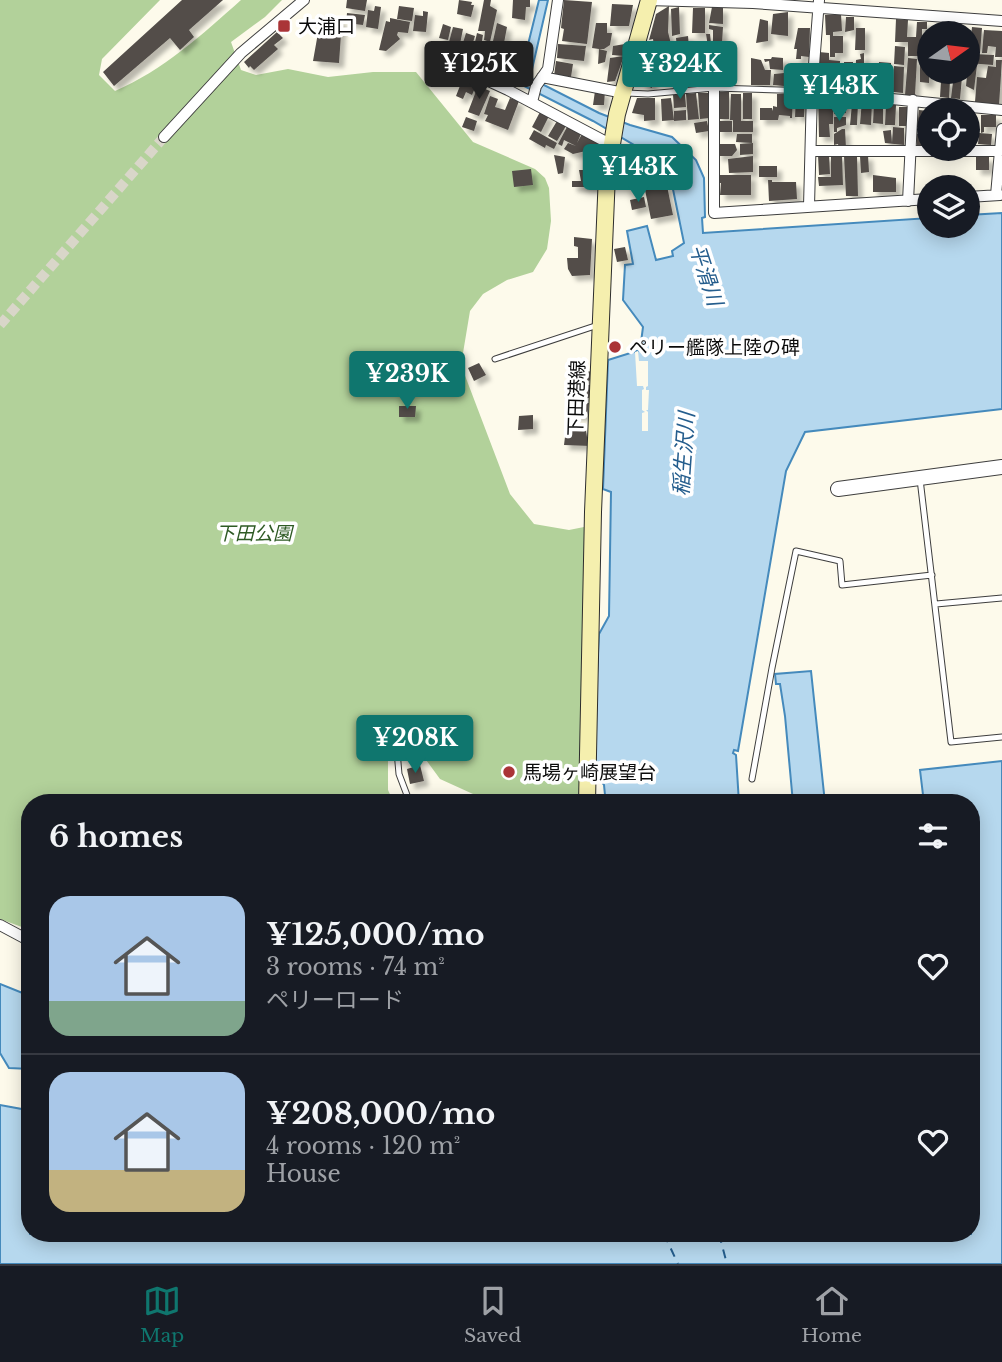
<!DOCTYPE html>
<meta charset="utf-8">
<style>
body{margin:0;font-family:"Libre Baskerville","Noto Sans JP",serif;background:#20242c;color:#f1f3f6;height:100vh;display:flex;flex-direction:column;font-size:26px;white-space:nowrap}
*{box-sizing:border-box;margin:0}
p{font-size:23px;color:#9ea1a6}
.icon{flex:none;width:38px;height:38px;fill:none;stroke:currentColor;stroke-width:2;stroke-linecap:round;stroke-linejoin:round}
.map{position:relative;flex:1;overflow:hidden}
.sheet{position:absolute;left:21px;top:794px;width:959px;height:448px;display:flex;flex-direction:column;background:#171b24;border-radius:28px;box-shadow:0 4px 18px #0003}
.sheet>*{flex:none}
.needle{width:46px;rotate:76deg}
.buttons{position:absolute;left:917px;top:21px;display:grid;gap:14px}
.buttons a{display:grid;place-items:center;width:63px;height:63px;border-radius:50%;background:#171b24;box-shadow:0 4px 18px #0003;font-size:35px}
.price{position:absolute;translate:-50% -60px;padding:0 16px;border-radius:7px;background:#0f766e;color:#fff;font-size:23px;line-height:46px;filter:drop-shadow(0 2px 4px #0008)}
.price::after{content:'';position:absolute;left:50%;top:42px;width:21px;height:16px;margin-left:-10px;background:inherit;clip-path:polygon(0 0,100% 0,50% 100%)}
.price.active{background:#222;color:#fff}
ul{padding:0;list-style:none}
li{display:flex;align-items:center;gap:21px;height:175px;padding:0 28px}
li+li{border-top:2px solid #363941}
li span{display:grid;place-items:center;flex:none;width:196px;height:140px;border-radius:21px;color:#555}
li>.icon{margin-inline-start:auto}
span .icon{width:84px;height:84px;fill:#fffc;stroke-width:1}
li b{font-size:30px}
h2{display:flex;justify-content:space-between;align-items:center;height:84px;padding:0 28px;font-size:30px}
.dock{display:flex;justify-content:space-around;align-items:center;height:98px;border-top:2px solid #363941;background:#171b24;font-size:19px;color:#9ea1a6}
.dock a{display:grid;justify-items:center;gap:4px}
.dock .active{color:#0f766e}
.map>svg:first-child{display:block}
</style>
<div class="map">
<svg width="1002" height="1264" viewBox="0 0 1002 1264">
<defs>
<filter id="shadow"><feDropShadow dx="5" dy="5" stdDeviation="2" flood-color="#0004"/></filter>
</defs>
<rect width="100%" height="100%" fill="#fdfaeb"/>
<path fill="#b2d19a" d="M 0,0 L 160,0 L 102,59 L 99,75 L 115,91 C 162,71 203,34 241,0 L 282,0 L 265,17 L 231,42 L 241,70 L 256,75 L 288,69 L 328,77 L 373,72 L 416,72 L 473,142 L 535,169 L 545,178 L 549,188 L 551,221 L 547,249 L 533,272 L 507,280 L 483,294 L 470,311 L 461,365 L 510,494 L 534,524 L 569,530 L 589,526 L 582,803 L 486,803 L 473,794 L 440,779 L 413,742 L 388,748 L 388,790 L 394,803 L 30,803 L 30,930 L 0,919 Z"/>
<path fill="#b6d8ee" stroke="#458abc" stroke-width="2" d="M 539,0 L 548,0 L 530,78 L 599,113 L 630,125 L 672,137 L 696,160 L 704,178 L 705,217 L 702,218 L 703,233 L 929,218 L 929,226 L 968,226 L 968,215 L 1002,213 L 1002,409 L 805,432 L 786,471 L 738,751 L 734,750 L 733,753 L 736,755 L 739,803 L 601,803 L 605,795 L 604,785 L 596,775 L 595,711 L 599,634 L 609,616 L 611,492 L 603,489 L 608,360 L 640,350 L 643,327 L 623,300 L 625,265 L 633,264 L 627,231 L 647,226 L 656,260 L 673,256 L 672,251 L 684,243 L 668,165 L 593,121 L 522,85 L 519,81 Z
M 811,671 L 825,803 L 793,803 L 785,716 L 780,684 L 776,684 L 775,674 Z
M 1002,761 L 1002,1264 L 0,1264 L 0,1105 L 22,1109 C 25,1100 21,1091 24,1084 L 30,1081 L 30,1234 L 971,1234 L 971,803 L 924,803 L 920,770 Z
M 0,984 L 30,996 L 30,1069 L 9,1068 L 0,1053 Z"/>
<path fill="#fdfaeb" d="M 638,351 L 639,361 L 648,361 L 648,386 L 646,387 L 646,390 L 649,390 L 648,410 L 646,410 L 648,412 L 648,431 L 642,431 L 642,413 L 645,412 L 642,410 L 642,390 L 644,389 L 643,386 L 637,386 L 635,352 Z"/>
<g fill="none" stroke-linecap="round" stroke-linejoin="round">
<path stroke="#245d8d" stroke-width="2" stroke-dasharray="9 7" stroke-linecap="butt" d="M 664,1234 L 678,1264
M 719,1234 L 727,1264"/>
</g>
<path fill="#524d49" filter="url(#shadow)" d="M 182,0 L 223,0 L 189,30 L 194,37 L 180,50 L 170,38 L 114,86 L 103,72 Z
M 347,0 L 367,0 L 365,11 L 346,8 Z
M 459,0 L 472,2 L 471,5 L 474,5 L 471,17 L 457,14 Z
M 484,0 L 491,0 L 490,6 L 497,10 L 490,42 L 484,40 L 485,31 L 478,31 Z
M 513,0 L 530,0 L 530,7 L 526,7 L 525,20 L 512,18 Z
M 564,0 L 592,2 L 587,44 L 562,41 L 564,29 L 561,28 Z
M 612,4 L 633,5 L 629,26 L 610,26 Z
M 375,6 L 381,7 L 378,29 L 366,27 L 368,10 L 374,11 Z
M 399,6 L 414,8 L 412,21 L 397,19 Z
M 669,6 L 668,32 L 672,48 L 654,46 L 653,39 L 649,40 L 656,14 Z
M 679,7 L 680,34 L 672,36 L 671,9 Z
M 712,7 L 723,8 L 723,24 L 709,23 Z
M 693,8 L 705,8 L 705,33 L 692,33 Z
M 423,11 L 428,12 L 426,32 L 413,31 L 415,15 L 423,16 Z
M 788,12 L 788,36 L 771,34 L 773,14 Z
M 347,13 L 365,15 L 363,25 L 346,23 Z
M 841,14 L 842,31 L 833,32 L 833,36 L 843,36 L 843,53 L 835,53 L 835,57 L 830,57 L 830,35 L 826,35 L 825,15 Z
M 321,16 L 342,20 L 339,63 L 313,61 Z
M 846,17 L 854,17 L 854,30 L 845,32 Z
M 390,18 L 410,22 L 408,33 L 398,32 L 397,35 L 400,39 L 386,51 L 379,50 L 386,21 L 390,22 Z
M 760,19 L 768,21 L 768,41 L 756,43 Z
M 896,19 L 908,20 L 907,37 L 916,37 L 917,22 L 927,22 L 927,29 L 922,29 L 922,56 L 908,56 L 908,42 L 895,42 Z
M 497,23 L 507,27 L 504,43 L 493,41 Z
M 596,23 L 607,23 L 607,33 L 612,33 L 610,45 L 604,49 L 599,49 L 607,51 L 605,62 L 598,64 L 599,49 L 592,48 Z
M 443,24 L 451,27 L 448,40 L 439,38 Z
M 709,25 L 723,27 L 722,43 L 713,42 L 713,30 L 709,29 Z
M 453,27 L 463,29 L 460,44 L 449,42 Z
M 972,27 L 982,28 L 980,53 L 976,53 L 977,47 L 970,47 Z
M 798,28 L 810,28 L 809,57 L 801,56 L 801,59 L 796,59 L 797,49 L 794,49 Z
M 856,28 L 865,28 L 865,50 L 855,50 Z
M 984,30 L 1002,31 L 1002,57 L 995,57 L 996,47 L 988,46 L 987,53 L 982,53 Z
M 277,32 L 283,38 L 274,45 L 278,49 L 254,70 L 250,66 L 249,68 L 244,62 Z
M 466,33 L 475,36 L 470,52 L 461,49 Z
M 477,33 L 483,35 L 482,41 L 488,43 L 480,69 L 474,67 L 477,53 L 473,51 Z
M 706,34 L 710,34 L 711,43 L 715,47 L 722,45 L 724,60 L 710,59 Z
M 688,36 L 689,47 L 677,49 L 676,38 Z
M 693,43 L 705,43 L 706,60 L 695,62 L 689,58 L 693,52 Z
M 509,44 L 522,48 L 519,61 L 506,59 Z
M 558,44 L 586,46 L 584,61 L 557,58 Z
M 625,44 L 624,56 L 615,81 L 607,82 L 610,58 L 624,56 L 612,55 L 613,46 Z
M 895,46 L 905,47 L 904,65 L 894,64 Z
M 644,50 L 652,52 L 652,59 L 649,68 L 641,65 Z
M 970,50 L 973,50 L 974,54 L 994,55 L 993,65 L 968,63 L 969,56 L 972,55 Z
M 685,52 L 688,83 L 677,85 L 674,58 Z
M 819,52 L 829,53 L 829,60 L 840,61 L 839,89 L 818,88 Z
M 864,53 L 864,84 L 855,84 L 856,60 L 861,59 L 860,54 Z
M 488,55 L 498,60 L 493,73 L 484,69 Z
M 772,57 L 783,58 L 783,70 L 770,69 L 769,61 L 765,62 L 764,59 L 771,59 Z
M 751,58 L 761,60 L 765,70 L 771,70 L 770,85 L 751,85 Z
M 908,58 L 917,59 L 915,95 L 905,95 Z
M 500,59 L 513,62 L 510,77 L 496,75 Z
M 920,60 L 929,60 L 929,83 L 920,82 Z
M 996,60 L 1002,60 L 999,105 L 975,102 L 977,77 L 986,78 L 988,66 L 996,67 Z
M 556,61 L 573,64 L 571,77 L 554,76 Z
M 707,62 L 709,75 L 705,76 L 703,82 L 693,83 L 692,65 Z
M 844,62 L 853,62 L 853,81 L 844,81 Z
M 879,62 L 891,63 L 891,80 L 878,79 Z
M 712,64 L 724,64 L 723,83 L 711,82 Z
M 968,64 L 977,65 L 974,90 L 966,86 Z
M 894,66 L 904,67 L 903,93 L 893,92 Z
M 645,69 L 650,70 L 653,77 L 652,88 L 641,84 Z
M 465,73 L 472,76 L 470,81 L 477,83 L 472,95 L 466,92 L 463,99 L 456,96 Z
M 784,73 L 784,86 L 773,85 L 774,74 Z
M 787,76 L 807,76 L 807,86 L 785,85 Z
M 956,77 L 962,77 L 960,99 L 951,98 L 953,82 L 955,82 Z
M 941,81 L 950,81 L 949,98 L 940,97 Z
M 478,86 L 490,91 L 479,116 L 468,112 Z
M 595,91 L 605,91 L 604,105 L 593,105 Z
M 718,92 L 729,92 L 729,119 L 717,119 Z
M 696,93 L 699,119 L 688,120 L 686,94 Z
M 698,93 L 708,93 L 710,118 L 700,119 Z
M 743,93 L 752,93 L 752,119 L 743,119 Z
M 685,94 L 686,107 L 674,108 L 673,95 Z
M 731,94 L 741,94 L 741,121 L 753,121 L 753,132 L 733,132 L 733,120 L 730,120 Z
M 777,94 L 793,94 L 792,118 L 790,118 L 790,116 L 779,115 L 778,120 L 760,120 L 760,108 L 772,108 L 773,111 L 773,106 L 777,107 Z
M 796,95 L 805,96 L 804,117 L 795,117 Z
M 490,96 L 498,99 L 495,107 L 505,110 L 510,98 L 519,101 L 508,130 L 485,121 L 488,115 L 484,114 Z
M 818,97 L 833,97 L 833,101 L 845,100 L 846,113 L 834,114 L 833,104 L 833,124 L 829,124 L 830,137 L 819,137 Z
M 637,98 L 655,98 L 655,120 L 644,121 L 644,115 L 632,113 Z
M 671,98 L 674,120 L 662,121 L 661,99 Z
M 862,100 L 872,101 L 871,125 L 860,124 Z
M 852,104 L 858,104 L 857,125 L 850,125 Z
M 874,104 L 879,104 L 879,107 L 883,107 L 883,124 L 873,123 Z
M 886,104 L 896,105 L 895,125 L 885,125 Z
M 899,107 L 907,107 L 908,126 L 899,126 Z
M 686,110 L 686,120 L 674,121 L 674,111 Z
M 919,110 L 928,111 L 926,128 L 917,127 Z
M 540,112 L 549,116 L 541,132 L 532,127 Z
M 981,115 L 996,115 L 996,127 L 984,127 L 984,132 L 981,133 Z
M 466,117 L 477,121 L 474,131 L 462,127 Z
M 834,117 L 846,117 L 846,125 L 837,128 L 837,132 L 834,132 Z
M 557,121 L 566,126 L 557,141 L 548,136 Z
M 707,121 L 709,131 L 696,133 L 694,123 Z
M 718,121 L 732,121 L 732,132 L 718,132 Z
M 567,127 L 581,134 L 577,143 L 582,134 L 597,142 L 599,148 L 573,154 L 564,149 L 568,143 L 576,146 L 564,140 L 562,146 L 558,144 Z
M 893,127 L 904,128 L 904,145 L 885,143 L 883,131 L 891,130 L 892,143 Z
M 842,129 L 845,129 L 846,148 L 839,148 L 838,144 L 834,145 L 834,134 Z
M 534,130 L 557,143 L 554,149 L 546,145 L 545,148 L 529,139 Z
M 979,133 L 992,134 L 991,145 L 978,144 Z
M 737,134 L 752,134 L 752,143 L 736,142 Z
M 917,134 L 929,134 L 929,146 L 917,145 Z
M 753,143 L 753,154 L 740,155 L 740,144 Z
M 717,144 L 735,144 L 737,150 L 732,156 L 717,156 Z
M 554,155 L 565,157 L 563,173 L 558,174 Z
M 818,155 L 829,155 L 830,174 L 819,175 Z
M 831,155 L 842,155 L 843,185 L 819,186 L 818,177 L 831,177 Z
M 868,155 L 869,172 L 861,173 L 860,156 Z
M 753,156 L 753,172 L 729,173 L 728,159 Z
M 844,156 L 857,156 L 858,196 L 846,196 Z
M 976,156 L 989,157 L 989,170 L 976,170 Z
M 759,166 L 777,166 L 777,177 L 759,177 Z
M 591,167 L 599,167 L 598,187 L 572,187 L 572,181 L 581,181 L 579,170 L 589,170 Z
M 531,169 L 533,185 L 514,187 L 512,171 Z
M 717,175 L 751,175 L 751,195 L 720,195 L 721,183 L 717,183 Z
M 873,175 L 896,178 L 896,192 L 873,192 Z
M 768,180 L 772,180 L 772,182 L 796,182 L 797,199 L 769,201 Z
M 667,186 L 673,215 L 651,219 L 645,190 Z
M 644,197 L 646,207 L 632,210 L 630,200 Z
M 574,237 L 592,239 L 590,275 L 572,276 L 568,269 L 567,258 L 578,258 L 578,247 L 574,246 Z
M 625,247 L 628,260 L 617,262 L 614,249 Z
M 479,363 L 486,375 L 474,381 L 468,368 Z
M 592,371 L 593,380 L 573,383 L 572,374 Z
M 570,385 L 590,385 L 589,398 L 570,398 Z
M 570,402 L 589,403 L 587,416 L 568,415 Z
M 399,406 L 416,406 L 415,417 L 399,417 Z
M 533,415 L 533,429 L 518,430 L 519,416 Z
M 566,429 L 586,430 L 587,437 L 592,438 L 591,446 L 564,445 Z
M 420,765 L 424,781 L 410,784 L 407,769 Z"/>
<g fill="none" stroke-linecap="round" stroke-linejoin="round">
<path stroke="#d9d6c9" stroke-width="10" stroke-dasharray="10 5" stroke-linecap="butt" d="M 0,325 L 164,137"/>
<g stroke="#3e3e3e" stroke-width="7">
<path id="service" d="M 627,93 L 648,94 L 714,88 L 812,91
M 495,359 L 598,325
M 920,479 L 951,742 L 1002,737
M 936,604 L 1002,598
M 397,751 L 399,774 L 410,803
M 752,779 L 772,668 L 796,551 L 840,561 L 842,585 L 932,575"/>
</g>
<g stroke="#3e3e3e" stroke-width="12">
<path id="minor" d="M 647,0 L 753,3 L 1002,21
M 470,67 L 482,78 L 508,90 L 610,144
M 542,77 L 624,93
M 714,88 L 714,213 L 929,199
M 812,91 L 1002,110
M 532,102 L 536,86 L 548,69 L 558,0
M 164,137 L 241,53 L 304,0
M 811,151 L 1000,151
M 996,195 L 1002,129
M 968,197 L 1000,195
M 908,201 L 913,100
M 809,206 L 812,91 L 819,0
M 0,925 L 30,941"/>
</g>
<g stroke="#3e3e3e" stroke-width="16">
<path id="tertiary" d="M 838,489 L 1002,467"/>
</g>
<g stroke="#2d2d2d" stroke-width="18">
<path id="secondary" d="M 587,803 L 593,512 L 607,174 L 617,114 L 649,0"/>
</g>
<use href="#service" stroke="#fff" stroke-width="5"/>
<use href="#minor" stroke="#fff" stroke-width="10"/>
<use href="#tertiary" stroke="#fff" stroke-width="14"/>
<use href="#secondary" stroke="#f5efae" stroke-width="16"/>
</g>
<g fill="#aa3437" stroke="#fff" stroke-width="2.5">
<rect x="277" y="19" width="14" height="14" rx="3.5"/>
<circle cx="615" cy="347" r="7"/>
<circle cx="509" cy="772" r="7"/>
</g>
<g text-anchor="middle" stroke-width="7" stroke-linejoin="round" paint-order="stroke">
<g font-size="19" fill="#0b0b0b" stroke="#fff" text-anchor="start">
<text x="298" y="33">大浦口</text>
<text x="629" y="354">ペリー艦隊上陸の碑</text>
<text x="523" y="779">馬場ヶ崎展望台</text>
</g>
<g font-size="19" fill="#0b0b0b" stroke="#fff">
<text transform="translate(576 398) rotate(-88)" y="7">下田港線</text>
</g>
<g font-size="19" font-style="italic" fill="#2e5a24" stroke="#fff">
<text x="254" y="540">下田公園</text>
</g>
<g font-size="21" font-style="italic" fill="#245d8d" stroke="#fff">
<text transform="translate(706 275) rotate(72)" y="7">平滑川</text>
<text transform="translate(684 454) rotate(-86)" y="7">稲生沢川</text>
</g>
</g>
</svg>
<div class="buttons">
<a><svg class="needle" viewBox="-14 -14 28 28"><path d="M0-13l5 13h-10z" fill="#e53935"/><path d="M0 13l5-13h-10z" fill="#9ea1a6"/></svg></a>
<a><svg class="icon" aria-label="locate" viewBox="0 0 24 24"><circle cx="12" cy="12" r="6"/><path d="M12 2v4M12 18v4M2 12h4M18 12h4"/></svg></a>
<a><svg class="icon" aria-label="layers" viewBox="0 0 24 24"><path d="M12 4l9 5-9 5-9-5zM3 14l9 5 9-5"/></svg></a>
</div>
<b class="price active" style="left:479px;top:101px">¥125K</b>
<b class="price" style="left:680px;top:101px">¥324K</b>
<b class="price" style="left:839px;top:123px">¥143K</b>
<b class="price" style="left:638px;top:204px">¥143K</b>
<b class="price" style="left:407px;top:411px">¥239K</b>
<b class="price" style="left:415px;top:775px">¥208K</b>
<section class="sheet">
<h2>6 homes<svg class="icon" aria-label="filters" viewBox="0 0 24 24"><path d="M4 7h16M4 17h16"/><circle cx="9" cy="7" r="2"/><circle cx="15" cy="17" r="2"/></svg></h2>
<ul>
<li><span style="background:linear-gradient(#a9c7e8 75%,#7fa58c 0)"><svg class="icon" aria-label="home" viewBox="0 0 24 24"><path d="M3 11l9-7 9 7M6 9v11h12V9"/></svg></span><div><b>¥125,000/mo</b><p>3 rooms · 74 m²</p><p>ペリーロード</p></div><svg class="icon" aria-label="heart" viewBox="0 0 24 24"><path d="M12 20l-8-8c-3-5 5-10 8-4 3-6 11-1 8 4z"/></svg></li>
<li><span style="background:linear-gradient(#a9c7e8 70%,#c2b280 0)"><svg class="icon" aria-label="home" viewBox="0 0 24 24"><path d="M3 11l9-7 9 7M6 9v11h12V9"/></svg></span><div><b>¥208,000/mo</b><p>4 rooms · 120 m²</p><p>House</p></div><svg class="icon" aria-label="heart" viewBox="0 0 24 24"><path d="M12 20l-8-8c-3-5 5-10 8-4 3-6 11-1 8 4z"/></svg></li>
</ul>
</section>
</div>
<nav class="dock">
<a class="active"><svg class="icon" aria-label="map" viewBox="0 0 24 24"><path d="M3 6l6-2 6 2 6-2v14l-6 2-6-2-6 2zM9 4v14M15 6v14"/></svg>Map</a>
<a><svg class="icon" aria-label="saved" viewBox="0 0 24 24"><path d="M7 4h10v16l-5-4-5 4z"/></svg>Saved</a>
<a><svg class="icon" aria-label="home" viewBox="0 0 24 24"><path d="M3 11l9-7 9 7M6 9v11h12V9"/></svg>Home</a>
</nav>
